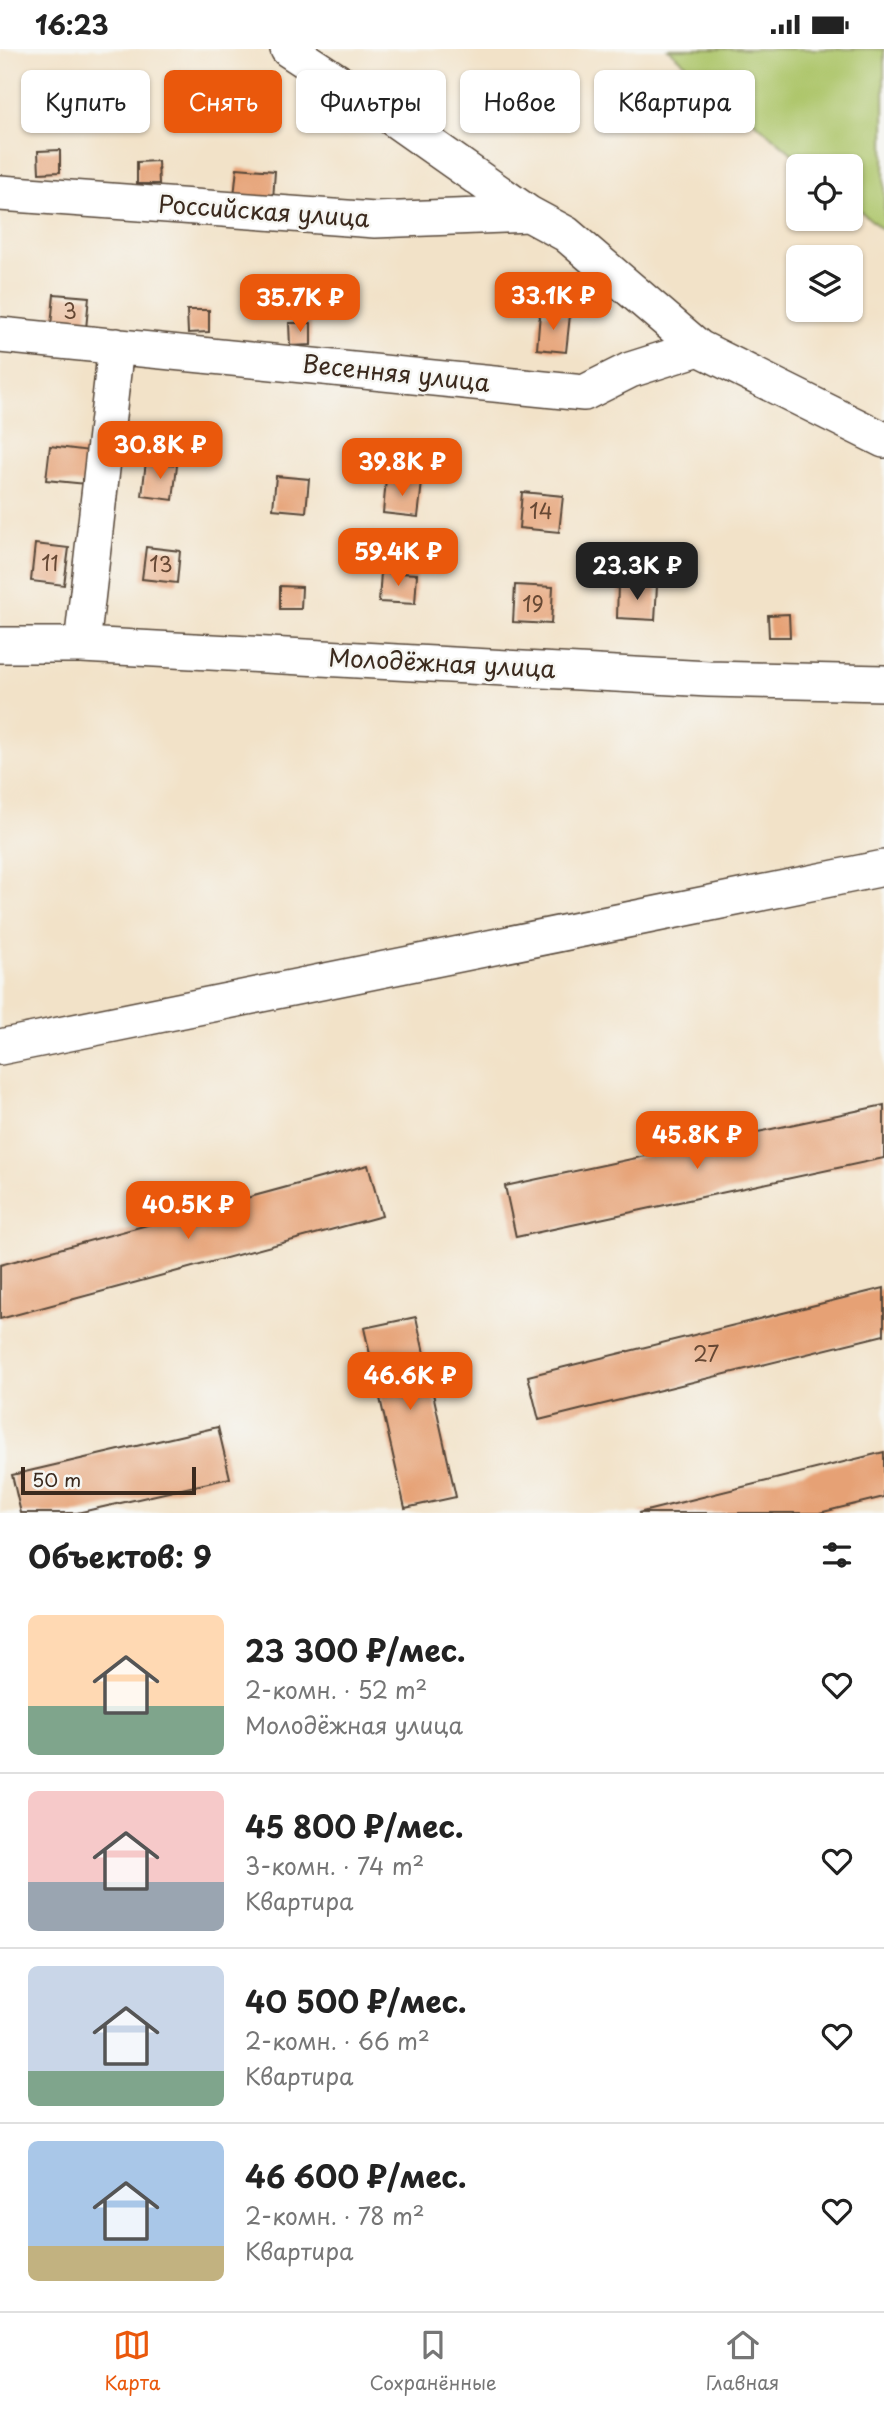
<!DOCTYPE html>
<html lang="ru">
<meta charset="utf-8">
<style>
body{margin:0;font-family:"Playpen Sans",sans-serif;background:#f6f6f6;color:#222;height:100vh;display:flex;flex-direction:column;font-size:26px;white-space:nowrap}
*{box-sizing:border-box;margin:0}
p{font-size:23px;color:#767676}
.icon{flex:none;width:38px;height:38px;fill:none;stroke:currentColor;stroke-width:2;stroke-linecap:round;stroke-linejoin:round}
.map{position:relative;height:1464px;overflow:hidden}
.panel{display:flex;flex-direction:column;background:#fff;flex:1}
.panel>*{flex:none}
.hud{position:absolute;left:21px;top:21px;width:844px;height:63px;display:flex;gap:14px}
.buttons{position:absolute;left:786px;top:105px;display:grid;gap:14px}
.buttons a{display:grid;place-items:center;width:77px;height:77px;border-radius:10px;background:#fff;box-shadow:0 2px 5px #0004;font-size:35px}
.scale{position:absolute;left:21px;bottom:18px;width:175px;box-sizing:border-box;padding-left:7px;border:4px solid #3b2a1e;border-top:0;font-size:19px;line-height:24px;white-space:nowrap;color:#3b2a1e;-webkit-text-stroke:5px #f6f6f2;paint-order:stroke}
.price{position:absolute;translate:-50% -60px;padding:0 16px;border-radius:14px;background:#ea580c;color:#fff;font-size:23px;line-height:46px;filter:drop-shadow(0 2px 4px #0008)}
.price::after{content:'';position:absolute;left:50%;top:42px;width:21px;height:16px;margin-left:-10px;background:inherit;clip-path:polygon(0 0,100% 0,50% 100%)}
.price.on{background:#222;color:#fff}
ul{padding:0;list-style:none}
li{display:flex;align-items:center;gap:21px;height:175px;padding:0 28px}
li+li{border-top:2px solid #e0e0e0}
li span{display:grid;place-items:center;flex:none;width:196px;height:140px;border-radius:10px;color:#555}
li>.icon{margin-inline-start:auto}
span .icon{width:84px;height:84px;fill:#fffc;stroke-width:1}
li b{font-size:30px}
h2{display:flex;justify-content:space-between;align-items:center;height:84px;padding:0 28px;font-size:30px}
.chip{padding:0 24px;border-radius:10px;background:#fff;box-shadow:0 2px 5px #0004;font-size:24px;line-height:63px}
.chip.on{background:#ea580c;color:#fff}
.status{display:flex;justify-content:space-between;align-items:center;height:49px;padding:0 35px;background:#fff;direction:ltr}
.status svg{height:19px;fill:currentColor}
.dock{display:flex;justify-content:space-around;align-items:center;height:98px;border-top:2px solid #e0e0e0;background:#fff;font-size:19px;color:#767676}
.dock a{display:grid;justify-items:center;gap:4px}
.dock .on{color:#ea580c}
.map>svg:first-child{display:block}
</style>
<div class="status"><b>16:23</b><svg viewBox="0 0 49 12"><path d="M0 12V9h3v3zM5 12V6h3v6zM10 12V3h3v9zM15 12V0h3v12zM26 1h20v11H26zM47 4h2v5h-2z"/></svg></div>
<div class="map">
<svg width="884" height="1464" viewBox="0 0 884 1464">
<rect width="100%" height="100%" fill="#f6f6f2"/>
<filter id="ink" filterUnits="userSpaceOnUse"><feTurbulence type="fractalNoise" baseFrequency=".0143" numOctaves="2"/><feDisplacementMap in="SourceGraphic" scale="14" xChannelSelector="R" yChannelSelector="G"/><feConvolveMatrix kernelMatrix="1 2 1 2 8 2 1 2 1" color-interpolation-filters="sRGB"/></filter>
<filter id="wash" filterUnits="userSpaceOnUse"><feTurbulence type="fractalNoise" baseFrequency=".00686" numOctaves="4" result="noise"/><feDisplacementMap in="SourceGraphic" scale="28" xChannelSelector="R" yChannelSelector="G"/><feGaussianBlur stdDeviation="1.57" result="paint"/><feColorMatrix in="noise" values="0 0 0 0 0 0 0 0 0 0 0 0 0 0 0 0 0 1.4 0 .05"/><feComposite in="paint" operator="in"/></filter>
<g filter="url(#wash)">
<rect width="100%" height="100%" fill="#f2e2c8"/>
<path fill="#aec66c" stroke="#747845" stroke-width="2" d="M 668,0 L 884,0 L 884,182 L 851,154 L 850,117 L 807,117 Z"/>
<g id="blocks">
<path fill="#e6a175" d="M 60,101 L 60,123 L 39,124 L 38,102 Z
M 158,112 L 159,135 L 137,135 L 137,113 Z
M 237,119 L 275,122 L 273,151 L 234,148 Z
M 54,245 L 89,248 L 86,280 L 51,277 Z
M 187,261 L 209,261 L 209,283 L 188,284 Z
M 540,264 L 570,266 L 566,303 L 537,300 Z
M 289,274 L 311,274 L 311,296 L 290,297 Z
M 50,397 L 90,402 L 86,435 L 46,431 Z
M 146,412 L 177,416 L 173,451 L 142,447 Z
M 276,427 L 309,430 L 306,463 L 273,460 Z
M 386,430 L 422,433 L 418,468 L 383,464 Z
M 522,443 L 563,447 L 559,483 L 519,479 Z
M 35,495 L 69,499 L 64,536 L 31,532 Z
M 146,498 L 180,502 L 177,534 L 142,530 Z
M 381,523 L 417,525 L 415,555 L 379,553 Z
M 618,535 L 657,537 L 655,571 L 617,569 Z
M 515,536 L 553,538 L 551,575 L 513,573 Z
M 280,537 L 302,538 L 301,560 L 280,560 Z
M 789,565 L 790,588 L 769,588 L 768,566 Z
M 884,1056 L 884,1109 L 516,1188 L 505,1137 Z
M 368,1116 L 382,1167 L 0,1270 L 0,1216 Z
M 884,1239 L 884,1286 L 539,1371 L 528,1327 Z
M 416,1268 L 456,1448 L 405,1459 L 364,1279 Z
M 218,1378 L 230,1429 L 77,1464 L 21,1464 L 12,1426 Z
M 884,1403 L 884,1448 L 819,1464 L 638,1464 Z"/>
</g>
</g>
<g filter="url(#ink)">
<use href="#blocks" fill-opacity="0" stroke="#564638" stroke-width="2"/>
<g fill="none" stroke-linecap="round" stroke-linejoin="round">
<g stroke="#564638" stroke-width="38">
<path id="minor" d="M 288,0 L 387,65 L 529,165 L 566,185 L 699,299 L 884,391
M 0,144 L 375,171 L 529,165
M 0,286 L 584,344 L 630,321 L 699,299
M 0,596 L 82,596 L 709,630 L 884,634
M 82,596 L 116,297
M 0,998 L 884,819"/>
</g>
<use href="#minor" stroke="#fff" stroke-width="35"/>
</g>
</g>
<g text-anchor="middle" stroke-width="5" stroke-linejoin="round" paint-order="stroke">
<g font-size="21" fill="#664834">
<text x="70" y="270">3</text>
<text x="541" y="470">14</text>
<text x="50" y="522">11</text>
<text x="161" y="523">13</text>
<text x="533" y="563">19</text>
<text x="706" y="1313">27</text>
</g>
<g font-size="24" fill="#3b2a1e" stroke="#f6f6f2">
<text transform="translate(264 163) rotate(4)" y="8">Российская улица</text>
<text transform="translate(396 325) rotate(6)" y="8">Весенняя улица</text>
<text transform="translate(442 615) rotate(3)" y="8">Молодёжная улица</text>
</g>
</g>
</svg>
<div class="buttons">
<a><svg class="icon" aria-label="locate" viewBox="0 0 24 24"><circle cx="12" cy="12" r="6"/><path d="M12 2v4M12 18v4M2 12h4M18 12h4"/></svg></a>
<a><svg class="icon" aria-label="layers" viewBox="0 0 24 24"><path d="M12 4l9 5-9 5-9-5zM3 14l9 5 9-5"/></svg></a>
</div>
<div class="scale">50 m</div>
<b class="price" style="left:553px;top:283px">33.1K ₽</b>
<b class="price" style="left:300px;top:285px">35.7K ₽</b>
<b class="price" style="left:160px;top:432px">30.8K ₽</b>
<b class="price" style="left:402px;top:449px">39.8K ₽</b>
<b class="price" style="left:398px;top:539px">59.4K ₽</b>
<b class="price on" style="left:637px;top:553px">23.3K ₽</b>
<b class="price" style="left:697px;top:1122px">45.8K ₽</b>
<b class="price" style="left:188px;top:1192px">40.5K ₽</b>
<b class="price" style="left:410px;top:1363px">46.6K ₽</b>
<div class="hud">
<a class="chip">Купить</a>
<a class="chip on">Снять</a>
<a class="chip">Фильтры</a>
<a class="chip">Новое</a>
<a class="chip">Квартира</a>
</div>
</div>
<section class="panel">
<h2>Объектов: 9<svg class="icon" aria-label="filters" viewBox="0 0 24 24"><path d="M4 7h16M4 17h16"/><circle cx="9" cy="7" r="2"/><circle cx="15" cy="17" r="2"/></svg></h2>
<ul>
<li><span style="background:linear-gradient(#ffd9b3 65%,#7fa58c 0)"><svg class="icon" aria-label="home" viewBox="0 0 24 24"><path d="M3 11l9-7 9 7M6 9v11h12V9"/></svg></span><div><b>23 300 ₽/мес.</b><p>2-комн. · 52 m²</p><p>Молодёжная улица</p></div><svg class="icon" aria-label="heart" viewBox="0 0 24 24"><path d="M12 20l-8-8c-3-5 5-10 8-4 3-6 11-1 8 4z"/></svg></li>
<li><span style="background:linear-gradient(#f6c9c9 65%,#9aa5b1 0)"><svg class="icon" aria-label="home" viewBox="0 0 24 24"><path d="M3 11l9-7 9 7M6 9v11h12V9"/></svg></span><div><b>45 800 ₽/мес.</b><p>3-комн. · 74 m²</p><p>Квартира</p></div><svg class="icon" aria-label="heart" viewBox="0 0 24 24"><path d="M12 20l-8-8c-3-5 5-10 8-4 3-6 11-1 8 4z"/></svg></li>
<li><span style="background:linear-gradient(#c9d6e8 75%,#7fa58c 0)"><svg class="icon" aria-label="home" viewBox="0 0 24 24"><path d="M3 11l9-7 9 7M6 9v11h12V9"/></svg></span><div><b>40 500 ₽/мес.</b><p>2-комн. · 66 m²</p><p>Квартира</p></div><svg class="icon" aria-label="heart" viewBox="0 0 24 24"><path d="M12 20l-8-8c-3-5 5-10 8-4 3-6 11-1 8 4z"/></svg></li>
<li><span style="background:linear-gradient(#a9c7e8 75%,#c2b280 0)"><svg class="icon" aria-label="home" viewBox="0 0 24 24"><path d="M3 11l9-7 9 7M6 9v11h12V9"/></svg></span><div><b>46 600 ₽/мес.</b><p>2-комн. · 78 m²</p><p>Квартира</p></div><svg class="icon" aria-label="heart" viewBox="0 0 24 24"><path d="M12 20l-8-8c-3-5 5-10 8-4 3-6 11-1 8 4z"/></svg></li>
</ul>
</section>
<nav class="dock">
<a class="on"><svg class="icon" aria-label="map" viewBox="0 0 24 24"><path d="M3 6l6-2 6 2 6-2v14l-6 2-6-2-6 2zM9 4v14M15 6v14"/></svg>Карта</a>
<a><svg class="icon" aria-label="saved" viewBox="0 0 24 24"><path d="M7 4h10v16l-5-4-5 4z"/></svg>Сохранённые</a>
<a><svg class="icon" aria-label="home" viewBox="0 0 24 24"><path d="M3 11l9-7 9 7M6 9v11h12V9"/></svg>Главная</a>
</nav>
